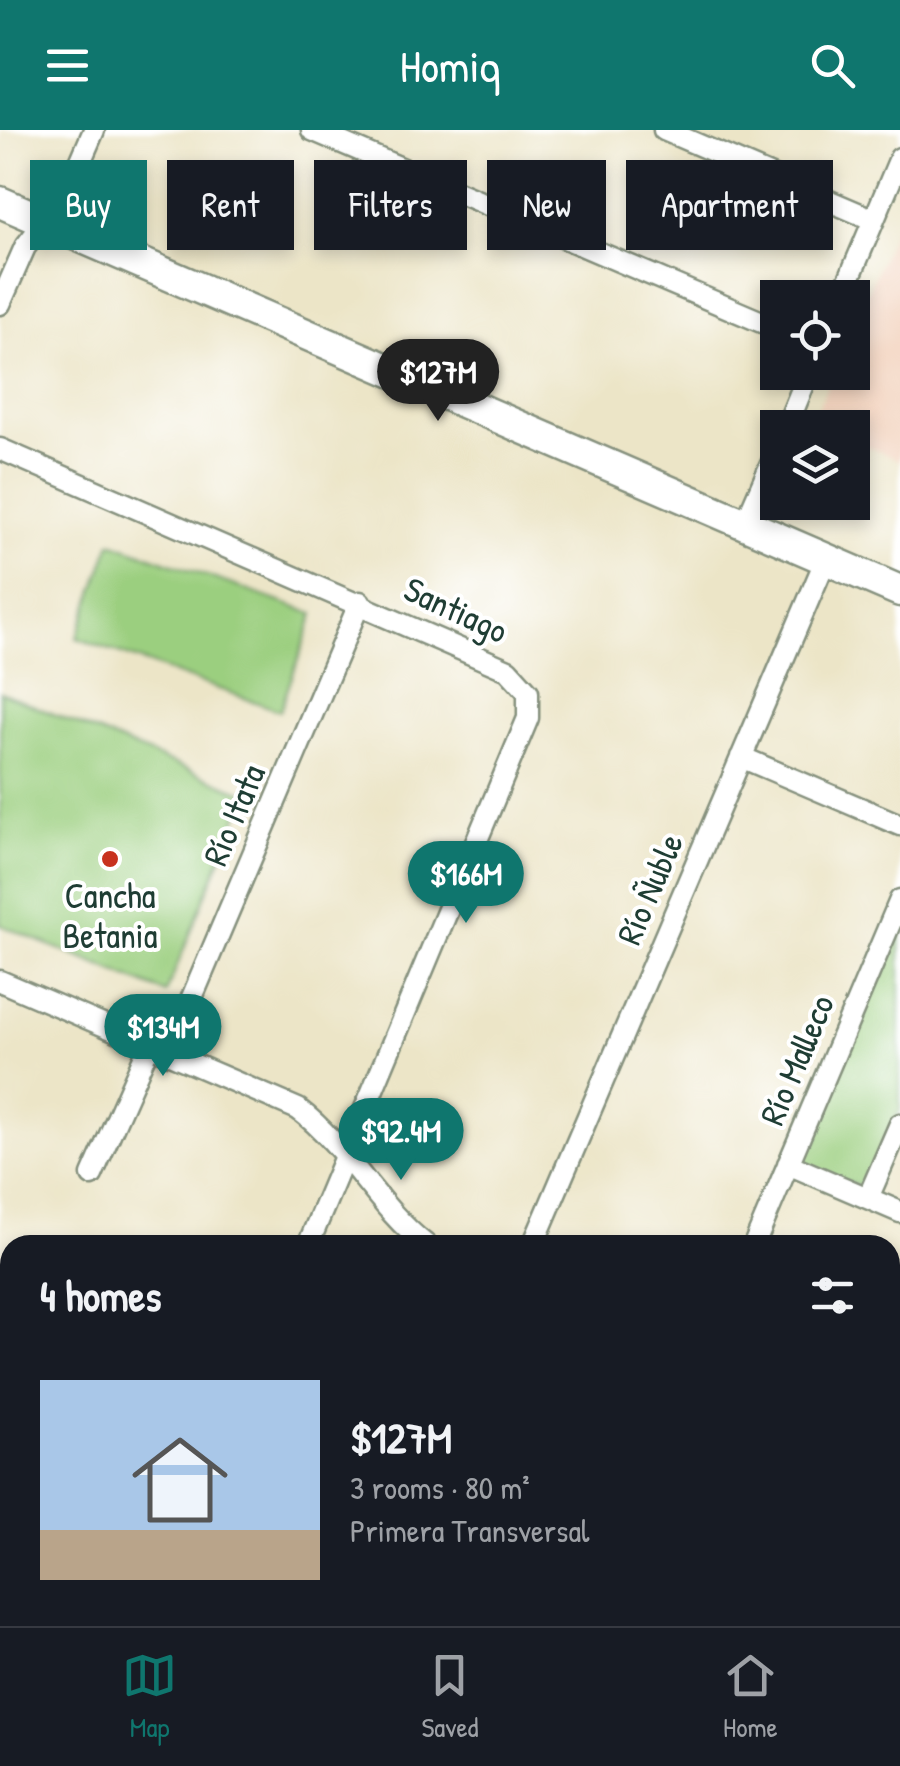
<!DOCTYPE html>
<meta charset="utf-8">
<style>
body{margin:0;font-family:"Patrick Hand",sans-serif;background:#242831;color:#f1f3f6;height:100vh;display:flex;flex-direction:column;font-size:38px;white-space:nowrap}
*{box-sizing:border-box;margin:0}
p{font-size:32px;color:#9ea1a6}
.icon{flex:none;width:55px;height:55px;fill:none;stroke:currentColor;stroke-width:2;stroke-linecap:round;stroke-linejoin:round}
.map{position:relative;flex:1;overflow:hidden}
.panel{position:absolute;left:0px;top:1105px;width:900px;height:392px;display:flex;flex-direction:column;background:#171b24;border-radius:30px 30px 0 0;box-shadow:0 5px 15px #0003}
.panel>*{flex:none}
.top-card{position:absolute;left:30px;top:30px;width:840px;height:90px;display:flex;gap:20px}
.controls{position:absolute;left:760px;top:150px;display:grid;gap:20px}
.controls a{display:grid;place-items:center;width:110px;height:110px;border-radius:0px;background:#171b24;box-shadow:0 5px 15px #0003;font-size:50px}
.price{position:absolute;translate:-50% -85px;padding:0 22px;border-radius:35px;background:#0f766e;color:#fff;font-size:32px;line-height:65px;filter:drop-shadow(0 2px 5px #0008)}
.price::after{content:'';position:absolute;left:50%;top:60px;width:30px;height:22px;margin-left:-15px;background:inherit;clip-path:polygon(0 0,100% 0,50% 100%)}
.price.current{background:#222;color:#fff}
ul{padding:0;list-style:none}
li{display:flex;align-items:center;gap:30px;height:250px;padding:0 40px}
li span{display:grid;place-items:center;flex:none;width:280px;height:200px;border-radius:0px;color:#555}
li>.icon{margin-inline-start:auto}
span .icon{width:120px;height:120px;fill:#fffc;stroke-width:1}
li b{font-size:42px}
h2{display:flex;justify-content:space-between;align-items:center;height:120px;padding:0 40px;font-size:42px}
.pill{padding:0 35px;border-radius:0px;background:#171b24;box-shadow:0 5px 15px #0003;font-size:35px;line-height:90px}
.pill.current{background:#0f766e;color:#fff}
header{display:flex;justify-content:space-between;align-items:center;height:130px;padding:0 40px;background:#0f766e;color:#fff;font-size:45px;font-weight:600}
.tabs{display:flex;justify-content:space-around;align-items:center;height:140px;border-top:2px solid #363941;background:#171b24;font-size:28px;color:#9ea1a6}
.tabs a{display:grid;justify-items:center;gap:5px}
.tabs .current{color:#0f766e}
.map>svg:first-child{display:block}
</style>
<header><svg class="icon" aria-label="menu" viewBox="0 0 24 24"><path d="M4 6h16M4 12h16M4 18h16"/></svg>Homiq<svg class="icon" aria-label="search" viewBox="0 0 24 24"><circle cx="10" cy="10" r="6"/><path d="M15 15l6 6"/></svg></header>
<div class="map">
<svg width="900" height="1496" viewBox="0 0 900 1496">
<rect width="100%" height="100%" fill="#fff"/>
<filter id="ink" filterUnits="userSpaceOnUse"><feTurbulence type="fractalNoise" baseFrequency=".01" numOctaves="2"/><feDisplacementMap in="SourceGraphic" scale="20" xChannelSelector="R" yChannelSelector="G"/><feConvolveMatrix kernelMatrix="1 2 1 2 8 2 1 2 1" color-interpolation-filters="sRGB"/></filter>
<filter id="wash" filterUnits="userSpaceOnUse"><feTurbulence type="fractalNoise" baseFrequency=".0048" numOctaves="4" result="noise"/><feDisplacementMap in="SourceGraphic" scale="40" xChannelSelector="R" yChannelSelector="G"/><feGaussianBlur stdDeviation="2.25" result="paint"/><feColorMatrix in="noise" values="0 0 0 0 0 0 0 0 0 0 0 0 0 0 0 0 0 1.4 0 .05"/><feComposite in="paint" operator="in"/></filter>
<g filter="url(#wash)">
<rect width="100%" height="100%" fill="#ece5c7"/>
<path fill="#f3d4bf" d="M 900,85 L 900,331 L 853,310 L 852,298 L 826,297 L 812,292 L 833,243 L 852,242 L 853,197 Z"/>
<path fill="#9bcf7f" stroke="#5d865a" stroke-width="2.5" d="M 111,412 L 314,484 L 280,581 L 77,508 Z
M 0,562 L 247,664 L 166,863 L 0,795 Z
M 900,792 L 900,980 L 871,1050 L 859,1057 L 804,1035 L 801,1024 Z"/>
<g id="blocks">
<path fill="#cb9b74" d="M 0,1154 L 7,1158 L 1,1171 L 10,1175 L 10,1211 L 0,1207 Z"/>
</g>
</g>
<g filter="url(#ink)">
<use href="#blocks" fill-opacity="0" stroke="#86917e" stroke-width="2.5"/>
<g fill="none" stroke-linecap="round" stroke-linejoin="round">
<g stroke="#86917e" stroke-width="25">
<path id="street" d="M 312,0 L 778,199
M 664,0 L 874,90
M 841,168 L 900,28
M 0,174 L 25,117 L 66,65 L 94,0
M 786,298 L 809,242
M 0,319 L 508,540 L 528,562 L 528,588 L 308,1115
M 745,394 L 778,318
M 741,627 L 900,695
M 0,851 L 298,979 C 348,1017 377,1077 426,1115
M 168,924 L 360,472
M 788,1034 L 900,1082
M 92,1045 L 149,916
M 868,1068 L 900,994
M 533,1115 L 826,429
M 754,1115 L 900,770
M 890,1319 L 900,1323
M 732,1488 L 752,1496
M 151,1496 L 155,1488
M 370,1496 L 374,1488
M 592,1496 L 595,1488"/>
</g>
<g stroke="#86917e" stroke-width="35">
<path id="secondary" d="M 0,72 L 900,461"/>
</g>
<use href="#street" stroke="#fff" stroke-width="20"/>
<use href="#secondary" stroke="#fff" stroke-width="30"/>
</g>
</g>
<circle fill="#c8321e" stroke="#fff" stroke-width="4" cx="110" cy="729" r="10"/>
<g text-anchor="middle" stroke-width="8" stroke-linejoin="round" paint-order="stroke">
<g font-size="35" fill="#1f3d34" stroke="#fff">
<text transform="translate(456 480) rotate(25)" y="12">Santiago</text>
<text transform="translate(234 685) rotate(-67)" y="12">Río Itata</text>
<text transform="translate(650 759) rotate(-67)" y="12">Río Ñuble</text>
<text transform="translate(797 930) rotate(-67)" y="12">Río Malleco</text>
</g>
<g font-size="35" fill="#1f3d34" stroke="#fff">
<text x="110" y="778">Cancha<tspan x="110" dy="40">Betania</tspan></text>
</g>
</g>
</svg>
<div class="controls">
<a><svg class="icon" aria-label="locate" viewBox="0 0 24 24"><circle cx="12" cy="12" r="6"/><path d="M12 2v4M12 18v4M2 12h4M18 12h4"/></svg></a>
<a><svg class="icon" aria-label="layers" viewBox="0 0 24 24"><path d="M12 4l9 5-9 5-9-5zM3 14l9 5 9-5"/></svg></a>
</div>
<b class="price current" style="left:438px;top:294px">$127M</b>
<b class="price" style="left:466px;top:796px">$166M</b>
<b class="price" style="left:163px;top:949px">$134M</b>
<b class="price" style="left:401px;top:1053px">$92.4M</b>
<div class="top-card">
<a class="pill current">Buy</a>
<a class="pill">Rent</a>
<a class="pill">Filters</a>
<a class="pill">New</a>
<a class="pill">Apartment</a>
</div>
<section class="panel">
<h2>4 homes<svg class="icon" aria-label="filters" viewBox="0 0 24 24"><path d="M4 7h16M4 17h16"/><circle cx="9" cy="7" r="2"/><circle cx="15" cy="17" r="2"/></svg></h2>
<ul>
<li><span style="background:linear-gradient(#a9c7e8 75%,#b9a48a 0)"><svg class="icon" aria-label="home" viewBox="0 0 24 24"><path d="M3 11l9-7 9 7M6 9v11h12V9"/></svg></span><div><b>$127M</b><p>3 rooms · 80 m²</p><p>Primera Transversal</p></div></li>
</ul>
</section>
</div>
<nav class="tabs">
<a class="current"><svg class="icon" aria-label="map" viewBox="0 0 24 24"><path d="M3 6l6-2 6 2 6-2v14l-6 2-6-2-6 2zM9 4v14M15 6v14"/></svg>Map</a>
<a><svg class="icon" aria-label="saved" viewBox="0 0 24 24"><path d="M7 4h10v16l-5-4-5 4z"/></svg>Saved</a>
<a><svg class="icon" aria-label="home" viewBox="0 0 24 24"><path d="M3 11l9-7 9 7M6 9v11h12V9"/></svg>Home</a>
</nav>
